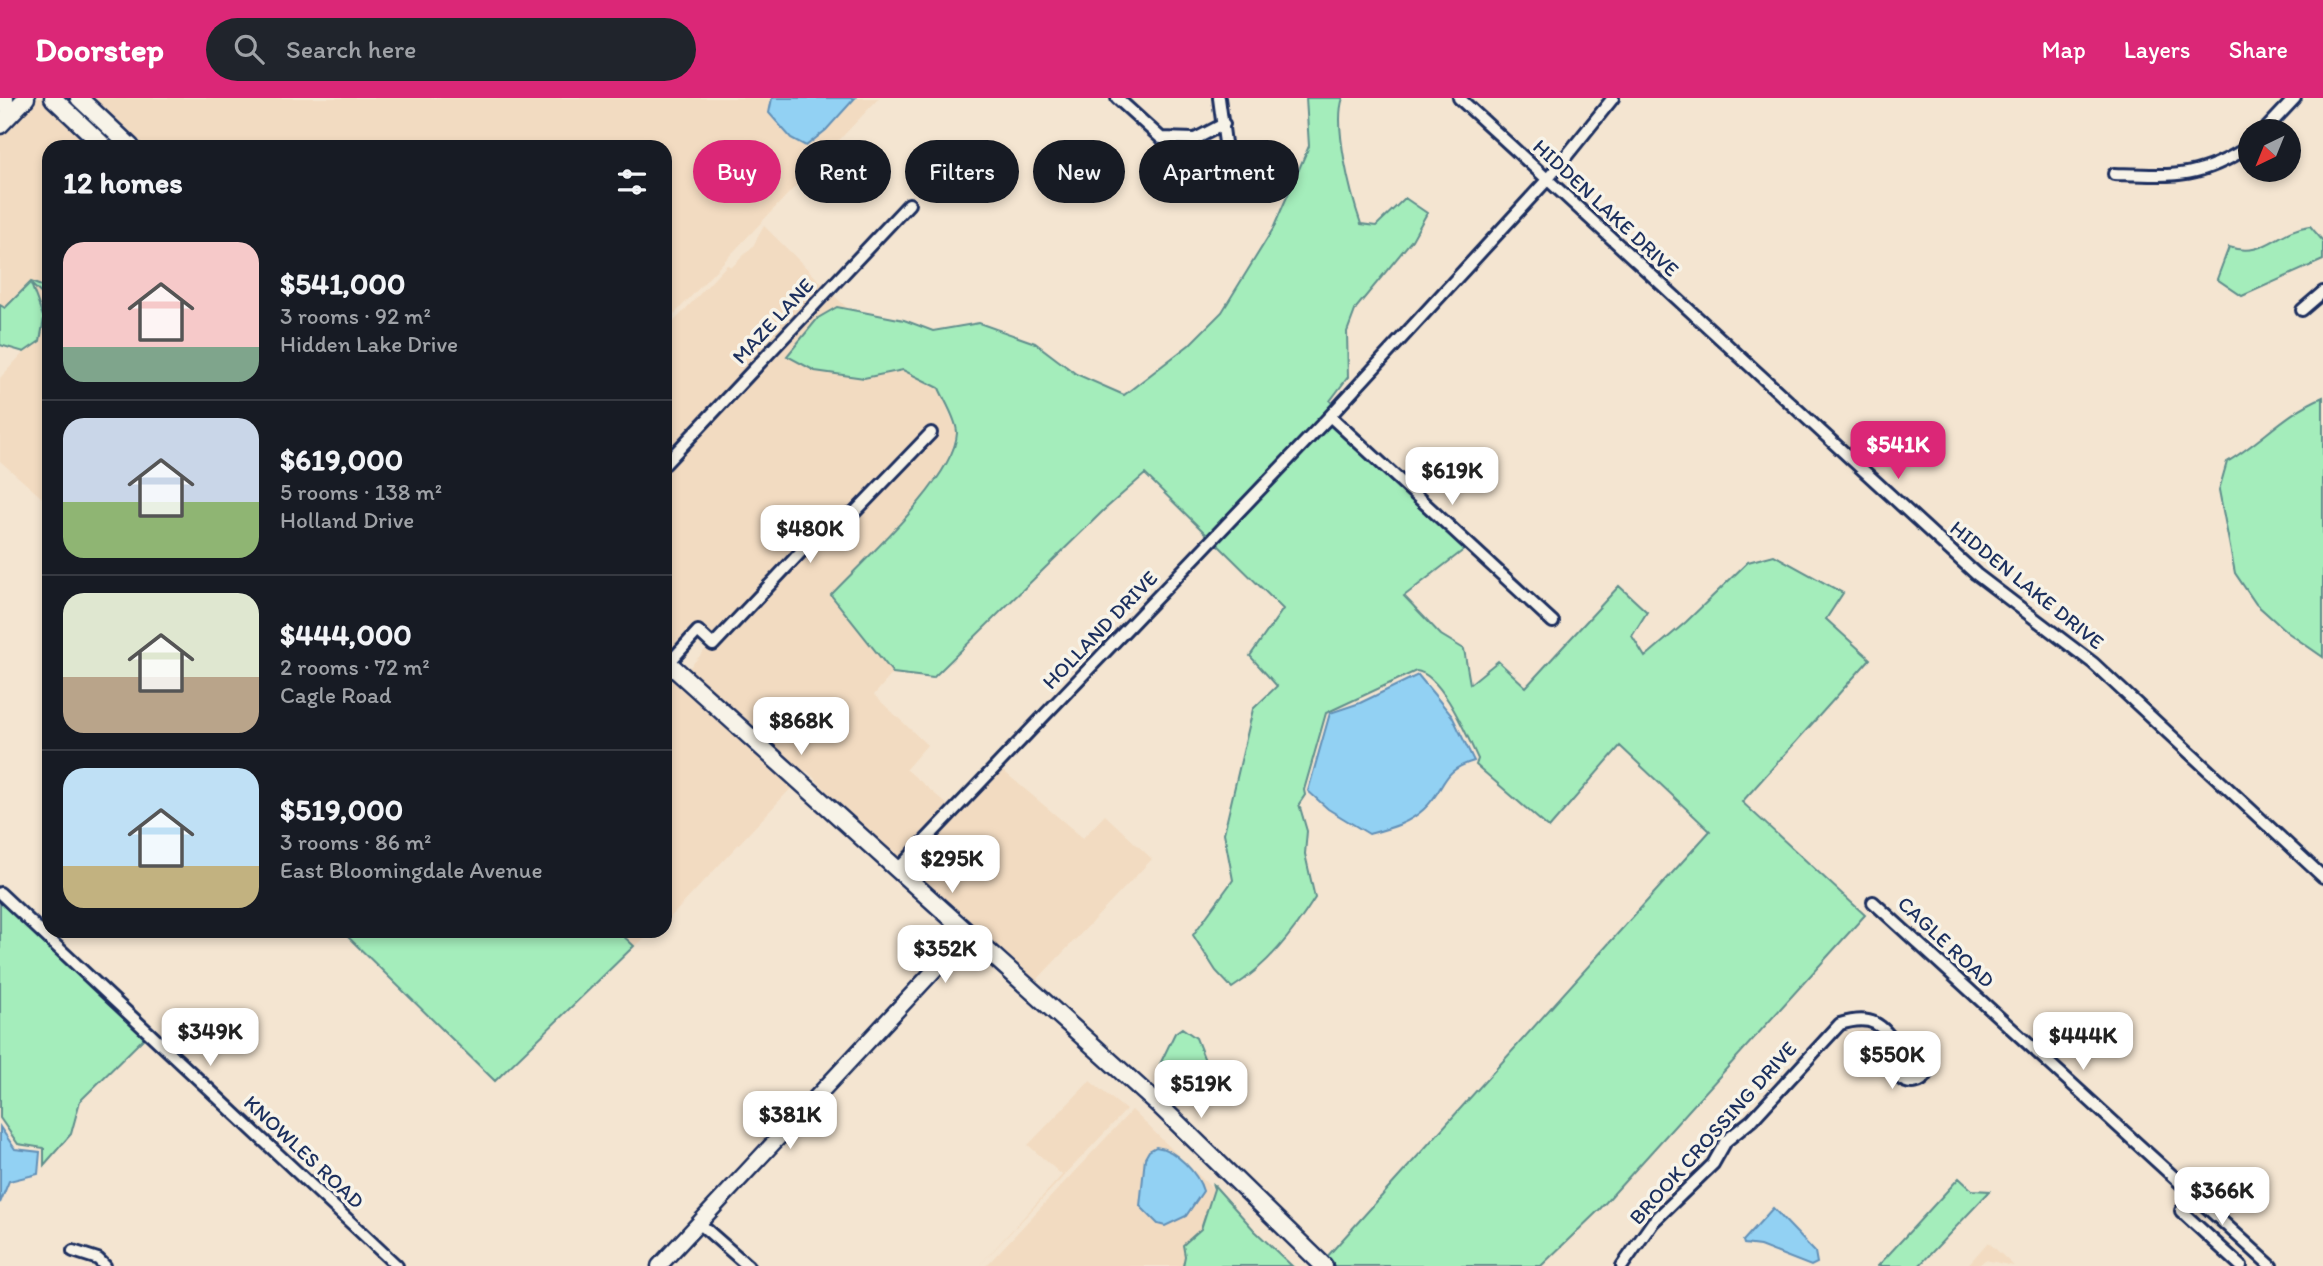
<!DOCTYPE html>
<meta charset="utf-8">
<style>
body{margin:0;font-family:Itim,sans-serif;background:#20242c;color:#f1f3f6;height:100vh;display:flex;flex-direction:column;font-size:26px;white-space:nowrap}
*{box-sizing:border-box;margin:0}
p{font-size:23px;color:#9ea1a6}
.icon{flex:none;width:38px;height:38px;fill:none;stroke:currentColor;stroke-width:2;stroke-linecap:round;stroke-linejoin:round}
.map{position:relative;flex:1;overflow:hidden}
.sheet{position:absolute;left:42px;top:42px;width:630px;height:798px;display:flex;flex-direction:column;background:#171b24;border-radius:21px;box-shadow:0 4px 10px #0003}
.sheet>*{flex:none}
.hud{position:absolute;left:693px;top:42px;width:665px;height:63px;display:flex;gap:14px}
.needle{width:46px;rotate:223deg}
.fabs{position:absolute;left:2238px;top:21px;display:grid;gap:14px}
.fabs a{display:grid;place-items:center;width:63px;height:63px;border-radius:50%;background:#171b24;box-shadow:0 4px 10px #0003;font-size:35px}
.price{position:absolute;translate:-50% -60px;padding:0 16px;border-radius:14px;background:#fff;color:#222;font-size:23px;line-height:46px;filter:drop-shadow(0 2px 4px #0008)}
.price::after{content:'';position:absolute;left:50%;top:42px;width:21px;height:16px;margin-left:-10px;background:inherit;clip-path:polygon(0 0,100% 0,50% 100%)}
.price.active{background:#db2777;color:#fff}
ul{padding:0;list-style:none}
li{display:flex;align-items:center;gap:21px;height:175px;padding:0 21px}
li+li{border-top:2px solid #363941}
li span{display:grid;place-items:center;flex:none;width:196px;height:140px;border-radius:21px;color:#555}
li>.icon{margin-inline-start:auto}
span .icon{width:84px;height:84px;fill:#fffc;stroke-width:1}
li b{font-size:30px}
h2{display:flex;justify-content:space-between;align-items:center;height:84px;padding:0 21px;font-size:30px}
.tag{padding:0 24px;border-radius:32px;background:#171b24;box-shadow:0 4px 10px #0003;font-size:24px;line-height:63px}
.tag.active{background:#db2777;color:#fff}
header{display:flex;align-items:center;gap:42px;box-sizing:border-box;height:98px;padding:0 35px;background:#db2777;color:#fff}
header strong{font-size:33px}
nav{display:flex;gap:38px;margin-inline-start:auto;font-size:24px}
.search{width:490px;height:63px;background:#20242c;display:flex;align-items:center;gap:18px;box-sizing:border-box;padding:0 24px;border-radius:38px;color:#9ea1a6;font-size:26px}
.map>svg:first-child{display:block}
</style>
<header>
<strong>Doorstep</strong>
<div class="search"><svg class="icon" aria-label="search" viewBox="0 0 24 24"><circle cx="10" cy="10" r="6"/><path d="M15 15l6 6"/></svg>Search here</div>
<nav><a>Map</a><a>Layers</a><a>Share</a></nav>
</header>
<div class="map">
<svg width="2323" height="1168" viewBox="0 0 2323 1168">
<rect width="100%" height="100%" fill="#f4e5d1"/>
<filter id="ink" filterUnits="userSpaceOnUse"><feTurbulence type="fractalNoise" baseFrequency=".0143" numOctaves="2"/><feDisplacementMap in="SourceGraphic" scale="14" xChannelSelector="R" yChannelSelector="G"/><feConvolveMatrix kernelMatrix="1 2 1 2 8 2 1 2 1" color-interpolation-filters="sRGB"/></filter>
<g filter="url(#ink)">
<path fill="#f2dbc1" d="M 34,0 L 44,0 L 96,49 L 49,49 L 49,191 L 33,185 L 49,203 L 49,406 L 0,363 L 0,280 L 24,254 L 40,243 L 31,185 L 5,211 L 0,207 L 0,35 Z
M 94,0 L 879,0 L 665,226 L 665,49 L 146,49 Z
M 764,128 L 848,211 L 837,209 L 818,220 L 787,258 L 815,273 L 861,280 L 905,273 L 939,290 L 957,334 L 947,366 L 913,411 L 832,497 L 893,575 L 874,597 L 927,647 L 906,671 L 950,709 L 897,764 L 807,673 L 803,677 L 676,565 L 679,561 L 689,570 L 707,550 L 717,550 L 834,427 L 856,419 L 939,335 L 932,327 L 850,411 L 827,419 L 713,538 L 702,529 L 694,529 L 671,554 L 665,549 L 665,233 L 727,167 L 732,169 L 753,148 Z
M 665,570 L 795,686 L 665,825 Z
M 1001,671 L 1083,740 L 1105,717 L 1152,761 L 1033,886 L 905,771 Z
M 618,833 L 657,833 L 634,848 Z
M 1090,983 L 1126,1012 L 979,1168 L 1062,1077 L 1028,1047 Z
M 1132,1012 L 1281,1158 L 1273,1168 L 986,1168 Z
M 1988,1144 L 2014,1168 L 1985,1162 L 1978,1168 L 1967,1168 Z"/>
<path fill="#a4edbb" stroke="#608e8c" stroke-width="2" d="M 1306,0 L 1343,0 C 1333,28 1351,97 1361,126 L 1376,128 L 1405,100 L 1427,115 L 1412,142 L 1356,210 L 1347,234 L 1348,279 L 1330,303 L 1333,306 L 1208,438 L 1145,376 L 1104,412 L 933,580 L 893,575 L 831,497 C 863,463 955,380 957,335 C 957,322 944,302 939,290 L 903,272 L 864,280 L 815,273 L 787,258 L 818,220 L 837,209 L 904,222 L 933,233 L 979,225 L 1035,245 L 1076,276 L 1124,297 L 1189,247 L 1222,214 L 1273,131 L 1309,48 Z
M 2310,128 L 2323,143 L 2323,162 L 2242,198 L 2217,181 L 2229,149 C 2264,161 2277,132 2310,128 Z
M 31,184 L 49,191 L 49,203 L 31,186 L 44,221 L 40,243 L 24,254 L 0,247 L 0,207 L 5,210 Z
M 2323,299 L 2323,559 L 2287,534 L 2256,506 L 2235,475 L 2219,392 L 2227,364 C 2261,344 2285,315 2323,299 Z
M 1330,326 L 1465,451 L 1404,498 L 1441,537 L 1464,551 L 1470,586 L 1498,563 L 1526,589 L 1619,488 L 1647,514 L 1632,538 L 1645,559 L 1686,524 L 1748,464 L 1774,457 L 1843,495 L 1826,521 L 1870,561 L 1742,704 L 1865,817 L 1599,1112 L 1541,1168 L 1333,1168 L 1325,1161 L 1710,733 L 1620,648 L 1549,730 L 1476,667 L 1478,661 C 1468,640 1441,575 1416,573 L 1326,615 L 1304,692 L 1305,697 L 1299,706 L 1307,733 L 1305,756 L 1315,800 C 1292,836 1268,867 1232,890 L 1216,873 L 1193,837 L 1233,782 L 1224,735 L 1253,611 L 1277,588 L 1250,558 L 1283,511 L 1216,445 Z
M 0,803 L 145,939 L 80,1003 L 71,1036 L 44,1067 L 44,1050 L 18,1046 L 0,1020 Z
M 342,833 L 618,833 L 634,848 L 495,983 Z
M 1182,930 L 1196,940 L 1206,965 L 1194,989 L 1184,988 L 1160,966 L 1175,935 Z
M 1959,1080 L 1972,1092 L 1990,1093 L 1919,1168 L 1878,1168 Z
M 1212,1085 L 1255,1133 L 1292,1168 L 1183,1168 L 1185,1158 L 1183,1147 L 1201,1131 L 1214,1091 Z"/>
<path fill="#92d1f3" stroke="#6290b7" stroke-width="2" d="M 772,0 L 855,0 L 826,32 L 806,48 L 791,40 L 769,15 Z
M 1418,577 L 1452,618 L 1474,663 C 1439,673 1447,690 1424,711 C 1408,726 1391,730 1369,736 L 1328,711 L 1308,693 L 1330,615 L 1360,605 Z
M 0,1029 L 15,1051 L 40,1054 L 38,1076 L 9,1083 L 0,1105 Z
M 1156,1049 C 1175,1051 1198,1075 1203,1093 L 1186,1118 L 1165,1128 L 1158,1126 L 1140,1108 L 1145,1060 L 1149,1053 Z
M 1773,1110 L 1815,1154 L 1817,1165 L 1811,1168 L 1760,1148 L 1744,1146 L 1743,1143 Z"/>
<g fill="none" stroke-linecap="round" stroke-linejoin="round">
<g stroke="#1b2f5e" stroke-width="16">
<path id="minor" d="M 1117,0 L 1161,40 L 1195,41 L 1224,26
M 1219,0 L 1229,75
M 1459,0 L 1976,476 L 2093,565 L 2323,779
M 2264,33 L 2295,0
M 2114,76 C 2174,78 2199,81 2250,48
M 2302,212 L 2323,194
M 1330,318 L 1553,524
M 665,366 L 909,106
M 668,566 L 698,533 L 713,547 L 831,422 L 853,416 L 931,335
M 897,772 L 1330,318 L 1547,82 L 1613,0
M 0,795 L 397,1168
M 1873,804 L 2271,1168
M1895 968a17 17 0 1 1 34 0a17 17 0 1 1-34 0Z
M 2181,1113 L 2241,1168
M 699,1125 L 748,1168
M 73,1153 L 98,1161 L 105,1168
M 1622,1168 L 1653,1124 L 1713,1066 L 1726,1043 L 1752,1022 L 1840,926 C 1875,915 1882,928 1902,954"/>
</g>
<g stroke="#1b2f5e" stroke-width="19">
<path id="tertiary" d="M 659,1168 L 968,836"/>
</g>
<g stroke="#1b2f5e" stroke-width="21">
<path id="secondary" d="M 53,0 L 105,49
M 79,0 L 131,49
M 0,6 L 5,0
M 0,27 L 26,0
M 665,562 L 1161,1009 L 1324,1168"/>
</g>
<use href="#minor" stroke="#f7f3e8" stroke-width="10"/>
<use href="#tertiary" stroke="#f7f3e8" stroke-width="14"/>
<use href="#secondary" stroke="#f7f3e8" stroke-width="16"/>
</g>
</g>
<g text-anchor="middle" stroke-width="7" stroke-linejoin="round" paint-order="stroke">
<g font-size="21" fill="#1b2f5e" stroke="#f7f3e8">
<text transform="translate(1606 110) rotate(43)" y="7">HIDDEN LAKE DRIVE</text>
<text transform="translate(773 223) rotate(-47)" y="7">MAZE LANE</text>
<text transform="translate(2027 487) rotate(39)" y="7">HIDDEN LAKE DRIVE</text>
<text transform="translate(1100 532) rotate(-46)" y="7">HOLLAND DRIVE</text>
<text transform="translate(1946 844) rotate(43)" y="7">CAGLE ROAD</text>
<text transform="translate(1713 1035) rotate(-48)" y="7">BROOK CROSSING DRIVE</text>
<text transform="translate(304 1054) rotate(43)" y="7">KNOWLES ROAD</text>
</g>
</g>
</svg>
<div class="fabs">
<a><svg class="needle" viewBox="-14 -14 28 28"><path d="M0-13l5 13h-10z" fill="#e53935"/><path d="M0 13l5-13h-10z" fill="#9ea1a6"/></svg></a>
</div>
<b class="price active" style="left:1898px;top:383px">$541K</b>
<b class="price" style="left:1452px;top:409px">$619K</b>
<b class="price" style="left:810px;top:467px">$480K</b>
<b class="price" style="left:801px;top:659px">$868K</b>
<b class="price" style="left:952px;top:797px">$295K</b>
<b class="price" style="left:945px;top:887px">$352K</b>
<b class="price" style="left:210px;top:970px">$349K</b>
<b class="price" style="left:2083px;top:974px">$444K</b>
<b class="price" style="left:1892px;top:993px">$550K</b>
<b class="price" style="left:1201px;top:1022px">$519K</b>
<b class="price" style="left:790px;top:1053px">$381K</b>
<b class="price" style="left:2222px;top:1129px">$366K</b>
<div class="hud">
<a class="tag active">Buy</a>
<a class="tag">Rent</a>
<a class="tag">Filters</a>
<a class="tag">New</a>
<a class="tag">Apartment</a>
</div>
<section class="sheet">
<h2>12 homes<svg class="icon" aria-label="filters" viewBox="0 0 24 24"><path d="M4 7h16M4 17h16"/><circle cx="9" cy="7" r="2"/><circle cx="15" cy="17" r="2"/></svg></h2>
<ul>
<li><span style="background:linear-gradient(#f6c9c9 75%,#7fa58c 0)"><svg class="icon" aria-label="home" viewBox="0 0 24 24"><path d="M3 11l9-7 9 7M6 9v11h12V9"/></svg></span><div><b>$541,000</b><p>3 rooms · 92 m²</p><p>Hidden Lake Drive</p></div></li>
<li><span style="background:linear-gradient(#c9d6e8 60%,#8fb573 0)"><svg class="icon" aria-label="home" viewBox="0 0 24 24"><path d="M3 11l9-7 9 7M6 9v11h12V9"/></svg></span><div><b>$619,000</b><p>5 rooms · 138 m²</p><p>Holland Drive</p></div></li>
<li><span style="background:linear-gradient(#dfe7d0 60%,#b9a48a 0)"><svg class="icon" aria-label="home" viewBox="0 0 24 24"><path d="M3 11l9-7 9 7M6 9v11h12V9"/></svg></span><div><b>$444,000</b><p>2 rooms · 72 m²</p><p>Cagle Road</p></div></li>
<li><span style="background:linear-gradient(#bfe0f5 70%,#c2b280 0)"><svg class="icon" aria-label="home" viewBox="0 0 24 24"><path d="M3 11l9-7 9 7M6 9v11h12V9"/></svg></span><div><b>$519,000</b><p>3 rooms · 86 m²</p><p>East Bloomingdale Avenue</p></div></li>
</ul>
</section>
</div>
